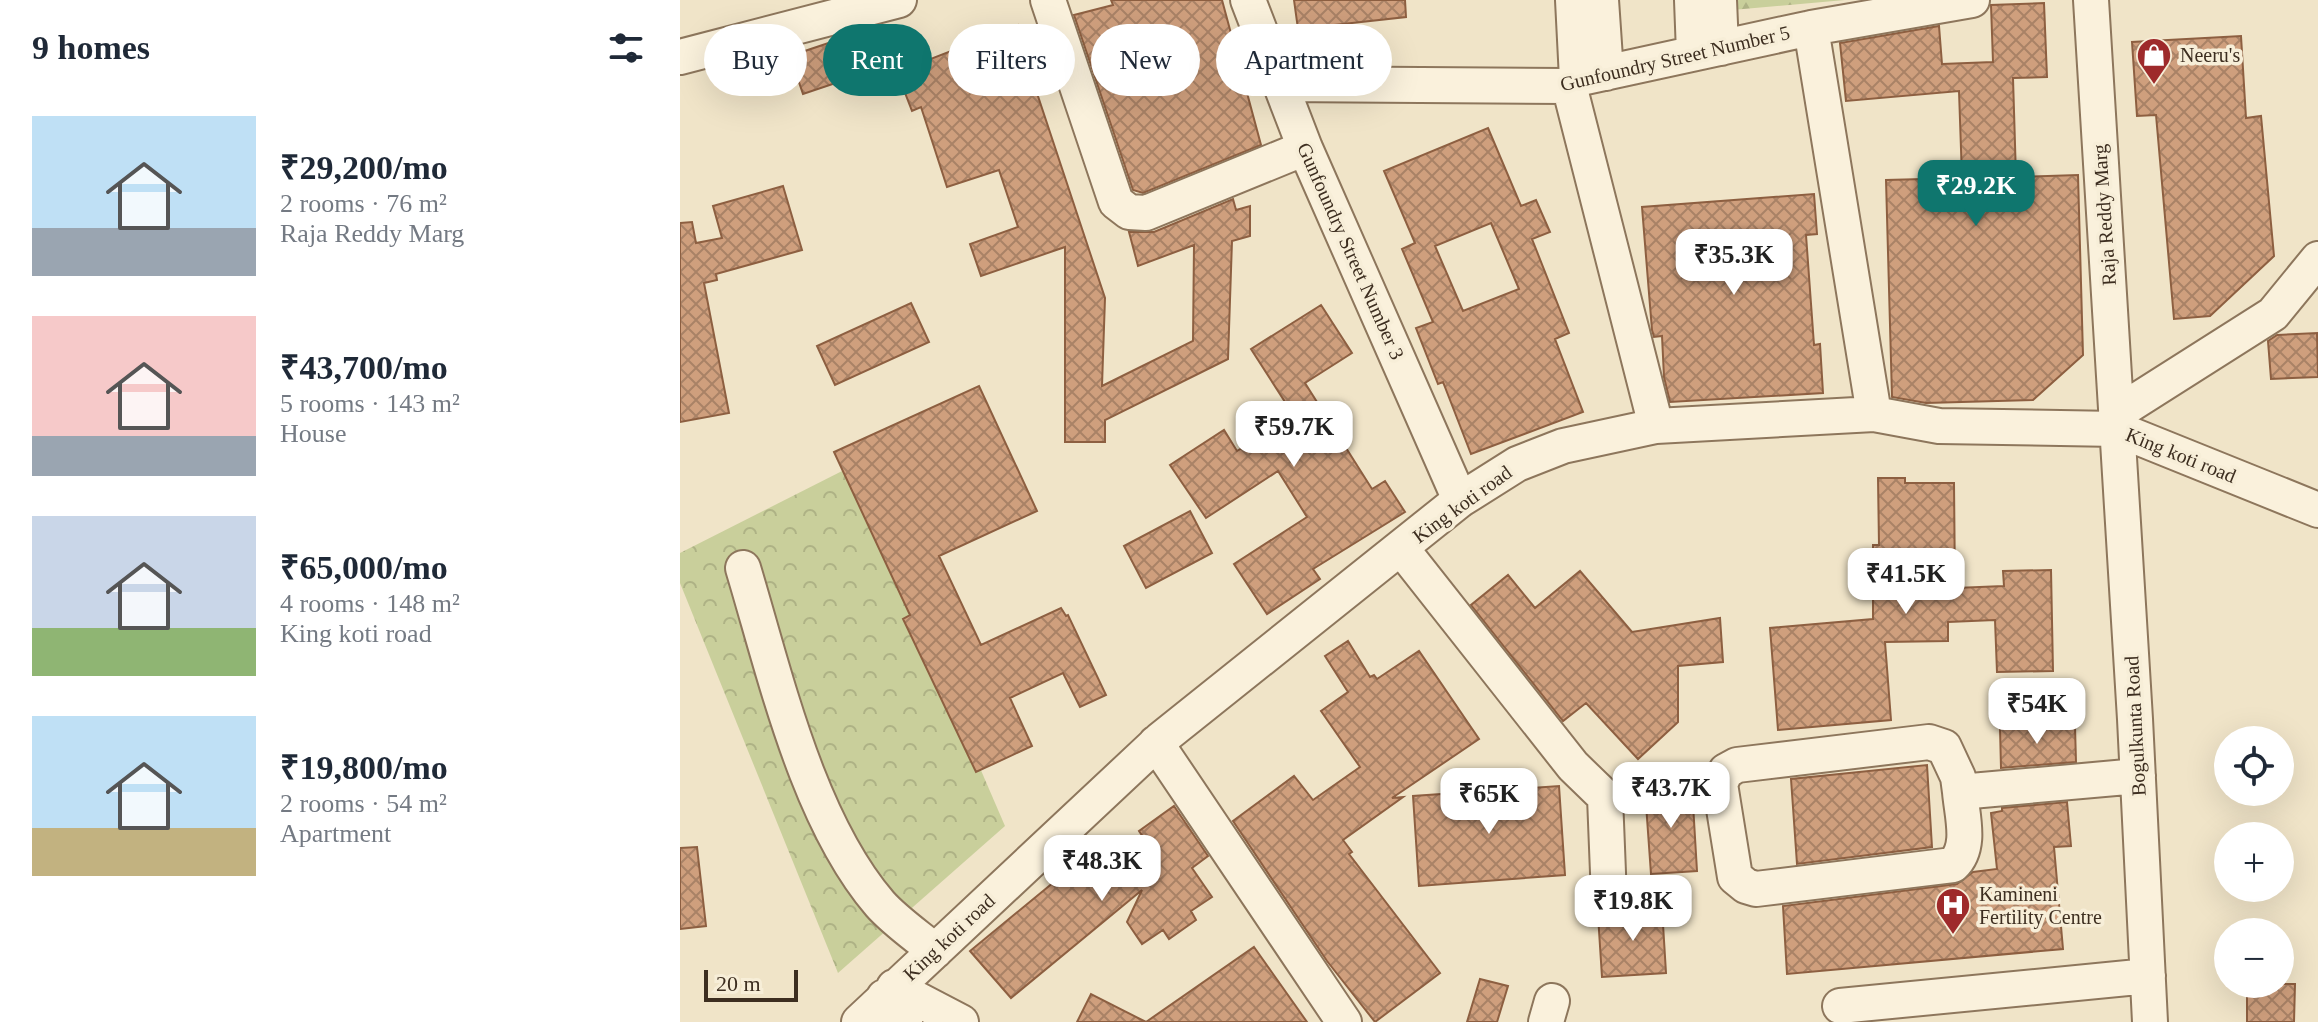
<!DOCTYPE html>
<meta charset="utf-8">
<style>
body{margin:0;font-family:"Times New Roman",serif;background:#f2f2f3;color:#1f2937;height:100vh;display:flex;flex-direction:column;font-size:30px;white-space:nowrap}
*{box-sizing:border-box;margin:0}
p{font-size:26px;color:#747a83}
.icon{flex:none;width:44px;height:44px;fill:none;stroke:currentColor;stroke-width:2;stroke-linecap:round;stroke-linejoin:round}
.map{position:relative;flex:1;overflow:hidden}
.side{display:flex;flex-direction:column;background:#fff;width:680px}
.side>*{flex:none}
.top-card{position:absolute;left:24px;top:24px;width:760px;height:72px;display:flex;gap:16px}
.fabs{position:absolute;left:1534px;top:726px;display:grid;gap:16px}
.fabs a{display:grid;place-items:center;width:80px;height:80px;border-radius:50%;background:#fff;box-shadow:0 8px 32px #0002;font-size:40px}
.scale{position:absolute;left:24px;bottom:20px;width:94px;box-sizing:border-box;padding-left:8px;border:4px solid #3d2e20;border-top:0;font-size:22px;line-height:28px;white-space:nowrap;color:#3d2e20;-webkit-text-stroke:6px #f7eed8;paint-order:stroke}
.price{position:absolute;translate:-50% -68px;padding:0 18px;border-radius:16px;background:#fff;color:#222;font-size:26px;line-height:52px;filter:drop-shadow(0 2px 4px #0008)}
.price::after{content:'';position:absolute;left:50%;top:48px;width:24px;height:18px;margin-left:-12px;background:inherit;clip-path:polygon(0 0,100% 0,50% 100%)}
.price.active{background:#0f766e;color:#fff}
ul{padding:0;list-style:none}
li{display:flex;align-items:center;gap:24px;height:200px;padding:0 32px}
li span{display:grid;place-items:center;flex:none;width:224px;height:160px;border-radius:0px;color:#555}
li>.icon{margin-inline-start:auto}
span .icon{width:96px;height:96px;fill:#fffc;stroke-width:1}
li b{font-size:34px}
h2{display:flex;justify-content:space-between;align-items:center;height:96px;padding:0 32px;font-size:34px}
.pill{padding:0 28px;border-radius:36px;background:#fff;box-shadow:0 8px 32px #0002;font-size:28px;line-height:72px}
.pill.active{background:#0f766e;color:#fff}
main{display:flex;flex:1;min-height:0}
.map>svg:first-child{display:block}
</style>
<main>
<section class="side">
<h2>9 homes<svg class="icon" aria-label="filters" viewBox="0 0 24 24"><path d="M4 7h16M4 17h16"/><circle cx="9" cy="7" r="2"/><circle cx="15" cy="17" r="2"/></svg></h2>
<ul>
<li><span style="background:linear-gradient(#bfe0f5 70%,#9aa5b1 0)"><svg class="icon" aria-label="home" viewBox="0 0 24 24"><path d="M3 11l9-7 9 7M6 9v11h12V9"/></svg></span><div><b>₹29,200/mo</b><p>2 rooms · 76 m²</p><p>Raja Reddy Marg</p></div></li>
<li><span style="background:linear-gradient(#f6c9c9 75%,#9aa5b1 0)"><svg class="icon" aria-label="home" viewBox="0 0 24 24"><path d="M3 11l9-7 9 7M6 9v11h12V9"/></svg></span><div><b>₹43,700/mo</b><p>5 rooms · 143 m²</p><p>House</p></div></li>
<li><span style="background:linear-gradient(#c9d6e8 70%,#8fb573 0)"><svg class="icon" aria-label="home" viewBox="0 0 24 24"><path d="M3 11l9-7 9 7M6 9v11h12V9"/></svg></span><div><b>₹65,000/mo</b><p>4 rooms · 148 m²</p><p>King koti road</p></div></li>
<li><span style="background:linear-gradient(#bfe0f5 70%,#c2b280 0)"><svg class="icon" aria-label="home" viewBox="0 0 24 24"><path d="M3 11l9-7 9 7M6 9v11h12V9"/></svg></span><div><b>₹19,800/mo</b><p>2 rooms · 54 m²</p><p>Apartment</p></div></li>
</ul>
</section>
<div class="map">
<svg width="1638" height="1022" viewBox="0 0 1638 1022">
<defs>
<pattern id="forest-firs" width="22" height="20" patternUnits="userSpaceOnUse" patternTransform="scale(2)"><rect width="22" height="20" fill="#c9cf9b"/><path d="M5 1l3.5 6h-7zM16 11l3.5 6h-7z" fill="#aeb285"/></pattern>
<pattern id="park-crowns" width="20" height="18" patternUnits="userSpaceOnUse" patternTransform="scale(2)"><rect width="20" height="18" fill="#c9cf9b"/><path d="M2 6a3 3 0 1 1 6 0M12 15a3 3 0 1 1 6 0" fill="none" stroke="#aeb285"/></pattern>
<pattern id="building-cross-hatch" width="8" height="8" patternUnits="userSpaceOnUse" patternTransform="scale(2)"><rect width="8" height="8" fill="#cf9f7d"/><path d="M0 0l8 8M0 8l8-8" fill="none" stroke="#a98266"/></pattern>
</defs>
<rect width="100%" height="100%" fill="#f0e4c8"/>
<path fill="url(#forest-firs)" d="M 996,0 L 1165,0 L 996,15 Z"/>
<path fill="url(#park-crowns)" d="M 170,467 L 325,826 L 158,973 L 0,583 L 0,553 Z"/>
<path fill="url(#building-cross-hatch)" stroke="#8d5f41" stroke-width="2" fill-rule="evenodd" d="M 431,0 L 542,0 L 581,145 L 463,193 L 453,190 L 394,15 L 433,5 Z
M 614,0 L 725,0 L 726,17 L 618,29 Z
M 1364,3 L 1367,77 L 1333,78 L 1336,177 L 1398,175 L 1403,355 L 1353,400 L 1246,403 L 1212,397 L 1206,180 L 1282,178 L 1279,91 L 1166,101 L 1160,43 L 1259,26 L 1262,64 L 1313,62 L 1311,5 Z
M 202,25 L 215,63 L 123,94 L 110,56 Z
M 338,25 L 353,64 L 348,66 L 425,298 L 422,386 L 513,341 L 514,245 L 458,266 L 449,232 L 474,232 L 553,199 L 556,210 L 570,206 L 570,236 L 552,241 L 548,359 L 425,420 L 425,442 L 385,442 L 385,247 L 301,276 L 290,244 L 338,227 L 319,170 L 267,187 L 241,107 L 232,111 L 217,72 Z
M 1561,36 L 1566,118 L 1581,116 L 1594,256 L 1530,316 L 1494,319 L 1476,115 L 1457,116 L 1452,42 Z
M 808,128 L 841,206 L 856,200 L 870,232 L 852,239 L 889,333 L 875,339 L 903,412 L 791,454 L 763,382 L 758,384 L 736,328 L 753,322 L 722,249 L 735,243 L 704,171 ZM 811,223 L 839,289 L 783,311 L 755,246 Z
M 103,186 L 122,250 L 36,274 L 37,280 L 24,283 L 49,413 L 0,422 L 0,223 L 12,222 L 16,243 L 42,238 L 33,206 Z
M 1134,194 L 1137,234 L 1126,235 L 1134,345 L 1140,344 L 1143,393 L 990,402 L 984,377 L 982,336 L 974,337 L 972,330 L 962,207 Z
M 231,303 L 249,342 L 155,385 L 137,346 Z
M 641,305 L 672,353 L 625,383 L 692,489 L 705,481 L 725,512 L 633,569 L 640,579 L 587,614 L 554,564 L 627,517 L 598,471 L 526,518 L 490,465 L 544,430 L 557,451 L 614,416 L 571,349 Z
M 1637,333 L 1638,377 L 1591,379 L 1588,341 L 1597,335 Z
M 299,386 L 357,511 L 259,556 L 301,645 L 381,608 L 386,616 L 388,615 L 426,695 L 400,707 L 383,673 L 330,698 L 352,746 L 296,772 L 223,619 L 230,615 L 154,452 Z
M 1198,478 L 1225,478 L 1225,483 L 1274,483 L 1275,588 L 1324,586 L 1323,571 L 1371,570 L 1373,671 L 1317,672 L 1315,620 L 1268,622 L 1268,641 L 1205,642 L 1211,720 L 1098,730 L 1090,628 L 1193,619 L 1193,545 L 1199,545 Z
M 510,511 L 532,553 L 466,588 L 444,546 Z
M 900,571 L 952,632 L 1040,618 L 1043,662 L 998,666 L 998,722 L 958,759 L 906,703 L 883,721 L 791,605 L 828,575 L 855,608 Z
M 668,641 L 690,677 L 694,675 L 697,679 L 739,651 L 799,739 L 712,798 L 723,797 L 663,840 L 672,852 L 669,854 L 760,973 L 695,1022 L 647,961 L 553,821 L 614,776 L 633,800 L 680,767 L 641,711 L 668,692 L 645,656 Z
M 1395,726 L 1396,762 L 1321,768 L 1320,728 Z
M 1247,765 L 1252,847 L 1117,864 L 1111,779 Z
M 879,786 L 885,875 L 739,886 L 733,796 Z
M 1012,787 L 1017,871 L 971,874 L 965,790 Z
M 1387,802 L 1391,846 L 1374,847 L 1383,949 L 1107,974 L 1103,906 L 1277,884 L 1293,872 L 1317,869 L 1311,813 L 1322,811 L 1322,808 Z
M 494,806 L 528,856 L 512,868 L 532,897 L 511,911 L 516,920 L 489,939 L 483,930 L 462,944 L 447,922 L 462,890 L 331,998 L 290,951 L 402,859 L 414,874 L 463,837 L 459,831 Z
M 17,847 L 26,926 L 0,929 L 0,848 Z
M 982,908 L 986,973 L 922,977 L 918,915 L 931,918 L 944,910 Z
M 574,947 L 627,1022 L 397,1022 L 411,994 L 466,1022 Z
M 800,979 L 828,986 L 817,1022 L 787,1022 Z
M 1567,984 L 1615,984 L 1614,1022 L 1567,1022 Z"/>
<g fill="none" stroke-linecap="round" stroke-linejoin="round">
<g stroke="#8d765c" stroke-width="38">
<path id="minor" d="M 368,0 L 436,202 L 449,212 L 466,213 L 625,148
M 568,0 L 625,148 L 780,500
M 893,0 L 897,79
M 921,0 L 926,73
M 1012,0 L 1014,53
M 1039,0 L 1041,48
M 1411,0 L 1455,719 L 1470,1022
M 1131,28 L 1194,414
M 0,57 L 219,0
M 600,84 L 886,86 L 897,79 L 1131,28 L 1292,0
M 889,85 L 976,426
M 1437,413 L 1593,314 L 1638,259
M 721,548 L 893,766 L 925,797 L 929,898
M 63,568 C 95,674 127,819 200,904 C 215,921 237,936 255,951
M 476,743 L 664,1022
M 1280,792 L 1278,777 L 1264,747 L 1249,742 L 1057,765 L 1046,771 L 1040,784 L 1055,877 L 1066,886 L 1076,889 L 1273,865 C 1292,847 1282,816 1280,792 L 1458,776
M 214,987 L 281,1022
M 204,997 L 225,1022
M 1160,1006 L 1468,976
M 179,1022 L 481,739 L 780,500 L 837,464 L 883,446 L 976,426 L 1194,414 L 1259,426 L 1437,429 L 1638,510
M 866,1022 L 872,1001"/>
</g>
<use href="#minor" stroke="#faf1dc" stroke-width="34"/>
</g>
<defs>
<g id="shop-pin" transform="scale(1.8)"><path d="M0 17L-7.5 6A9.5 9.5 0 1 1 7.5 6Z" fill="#9e2a2b" stroke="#f7eed8"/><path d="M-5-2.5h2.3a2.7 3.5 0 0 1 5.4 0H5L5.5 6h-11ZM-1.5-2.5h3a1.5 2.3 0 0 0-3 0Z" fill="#fff"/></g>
<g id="hospital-pin" transform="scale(1.8)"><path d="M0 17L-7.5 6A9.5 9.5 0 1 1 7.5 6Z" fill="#9e2a2b" stroke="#f7eed8"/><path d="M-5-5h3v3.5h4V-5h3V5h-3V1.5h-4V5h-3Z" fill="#fff"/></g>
</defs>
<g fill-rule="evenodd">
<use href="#shop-pin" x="1474" y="55"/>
<use href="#hospital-pin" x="1273" y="905"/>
</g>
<g text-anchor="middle" stroke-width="7" stroke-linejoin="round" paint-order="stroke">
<g font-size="20" fill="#3d2e20" stroke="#f7eed8" text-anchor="start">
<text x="1500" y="62">Neeru's</text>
<text x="1299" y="901">Kamineni<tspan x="1299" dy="23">Fertility Centre</tspan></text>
</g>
<g font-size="20" fill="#3d2e20" stroke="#f7eed8">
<text transform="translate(995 58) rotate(-13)" y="7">Gunfoundry Street Number 5</text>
<text transform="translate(1424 215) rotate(-94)" y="7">Raja Reddy Marg</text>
<text transform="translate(671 251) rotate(66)" y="7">Gunfoundry Street Number 3</text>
<text transform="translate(1501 455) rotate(22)" y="7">King koti road</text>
<text transform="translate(782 504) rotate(-36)" y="7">King koti road</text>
<text transform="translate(1455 726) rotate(-93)" y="7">Bogulkunta Road</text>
<text transform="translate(269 937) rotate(-43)" y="7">King koti road</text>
</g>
</g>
</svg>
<div class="fabs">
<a><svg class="icon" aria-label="locate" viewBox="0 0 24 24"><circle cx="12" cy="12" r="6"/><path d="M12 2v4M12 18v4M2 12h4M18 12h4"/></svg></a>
<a>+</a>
<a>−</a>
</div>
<div class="scale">20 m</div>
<b class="price active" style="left:1296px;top:228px">₹29.2K</b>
<b class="price" style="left:1054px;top:297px">₹35.3K</b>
<b class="price" style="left:614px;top:469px">₹59.7K</b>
<b class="price" style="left:1226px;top:616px">₹41.5K</b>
<b class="price" style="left:1357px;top:746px">₹54K</b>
<b class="price" style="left:991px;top:830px">₹43.7K</b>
<b class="price" style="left:809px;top:836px">₹65K</b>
<b class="price" style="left:422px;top:903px">₹48.3K</b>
<b class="price" style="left:953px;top:943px">₹19.8K</b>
<div class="top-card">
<a class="pill">Buy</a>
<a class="pill active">Rent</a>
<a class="pill">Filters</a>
<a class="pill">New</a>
<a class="pill">Apartment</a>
</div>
</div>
</main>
